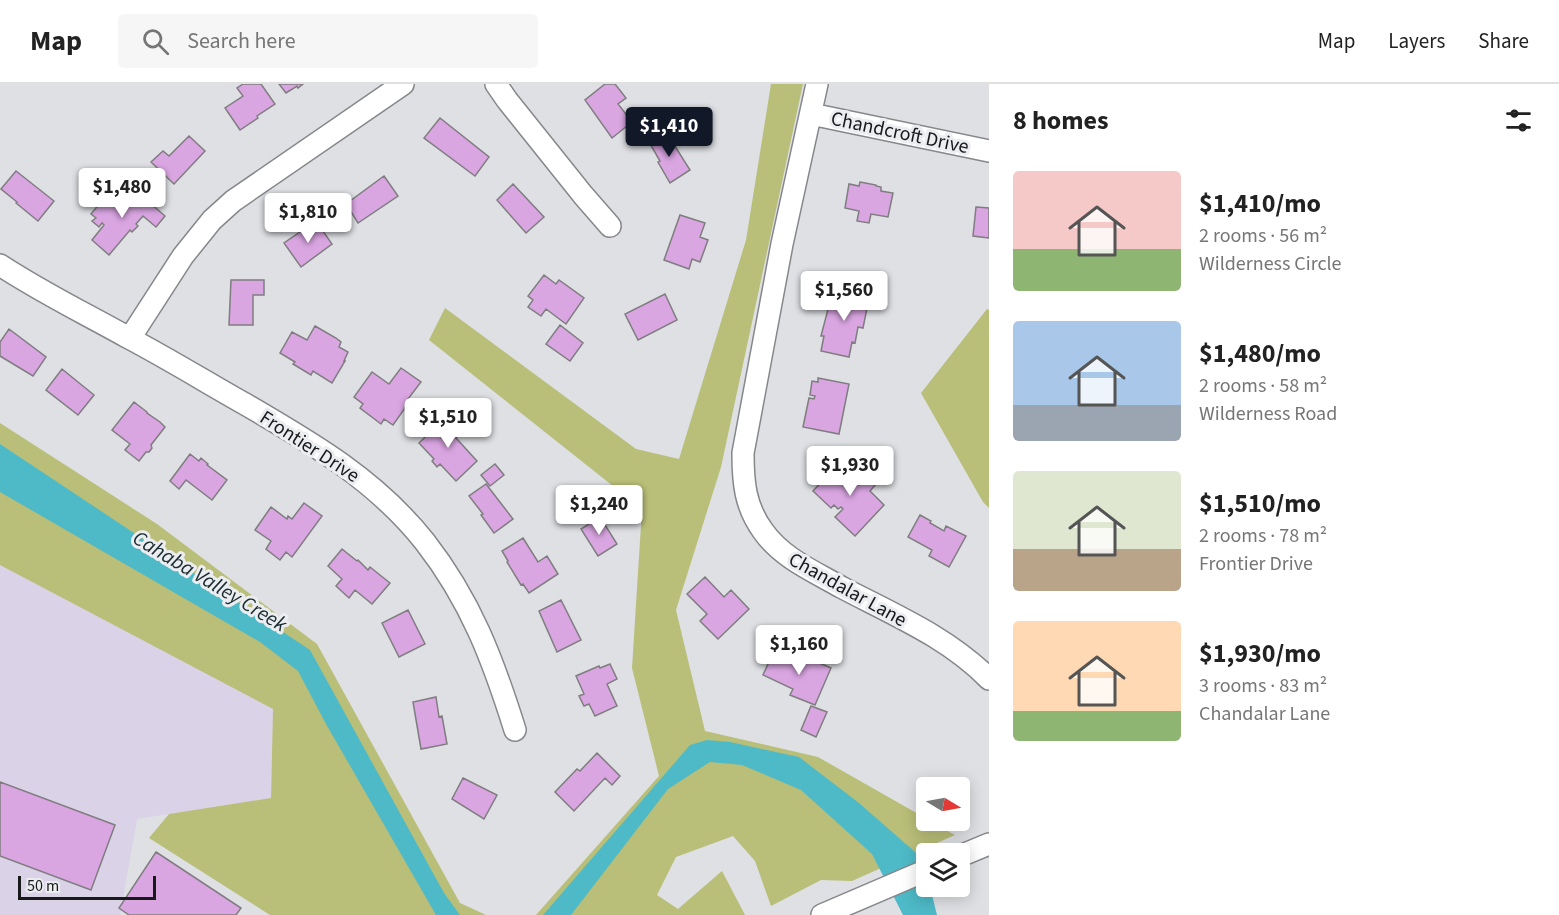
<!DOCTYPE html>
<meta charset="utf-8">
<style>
body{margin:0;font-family:"Source Sans 3",sans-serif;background:#f6f6f6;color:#222;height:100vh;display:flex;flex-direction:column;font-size:22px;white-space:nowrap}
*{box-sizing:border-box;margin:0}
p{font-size:20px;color:#767676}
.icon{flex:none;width:33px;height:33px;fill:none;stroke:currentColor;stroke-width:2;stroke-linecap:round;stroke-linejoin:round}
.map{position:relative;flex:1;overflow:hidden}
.drawer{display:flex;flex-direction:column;background:#fff;width:570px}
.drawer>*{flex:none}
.needle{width:39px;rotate:100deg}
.controls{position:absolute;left:916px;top:693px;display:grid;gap:12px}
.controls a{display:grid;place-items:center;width:54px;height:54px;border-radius:6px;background:#fff;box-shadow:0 3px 15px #0003;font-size:30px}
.scale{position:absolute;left:18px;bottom:15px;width:138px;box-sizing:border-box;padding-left:6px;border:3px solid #18191a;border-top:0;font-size:16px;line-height:21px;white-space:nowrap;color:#18191a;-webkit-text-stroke:4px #ecedf1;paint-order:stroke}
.price{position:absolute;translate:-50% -51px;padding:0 14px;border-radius:6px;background:#fff;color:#222;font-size:20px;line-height:39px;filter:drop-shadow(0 2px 3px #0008)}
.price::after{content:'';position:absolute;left:50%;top:36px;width:18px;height:14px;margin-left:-9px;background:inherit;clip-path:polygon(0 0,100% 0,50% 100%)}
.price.current{background:#111827;color:#fff}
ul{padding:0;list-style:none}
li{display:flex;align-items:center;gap:18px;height:150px;padding:0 24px}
li span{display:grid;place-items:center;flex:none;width:168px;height:120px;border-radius:6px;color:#555}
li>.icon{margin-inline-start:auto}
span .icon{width:72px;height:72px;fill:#fffc;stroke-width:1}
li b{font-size:26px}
h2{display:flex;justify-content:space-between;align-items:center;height:72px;padding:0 24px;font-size:26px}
header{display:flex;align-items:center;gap:36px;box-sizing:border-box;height:84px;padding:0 30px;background:#fff;border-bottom:2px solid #e0e0e0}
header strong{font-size:28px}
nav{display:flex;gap:33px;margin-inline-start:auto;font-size:21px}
.search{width:420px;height:54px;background:#f6f6f6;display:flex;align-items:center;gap:15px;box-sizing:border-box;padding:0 21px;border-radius:6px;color:#767676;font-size:22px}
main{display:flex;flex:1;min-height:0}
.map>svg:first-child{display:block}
</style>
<header>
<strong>Map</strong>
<div class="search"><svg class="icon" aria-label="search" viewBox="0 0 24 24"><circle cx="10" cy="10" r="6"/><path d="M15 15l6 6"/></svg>Search here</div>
<nav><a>Map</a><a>Layers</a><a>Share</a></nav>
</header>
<main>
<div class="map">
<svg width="989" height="831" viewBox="0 0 989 831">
<rect width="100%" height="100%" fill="#dee0e4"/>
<path fill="#dad2e7" d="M 0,481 L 273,625 L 271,714 L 137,735 L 120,831 L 0,831 Z"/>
<path fill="#b9be78" d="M 771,0 L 803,0 L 721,383 L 676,526 L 705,647 L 818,673 L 927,735 L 927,736 L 955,751 L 852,797 L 821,796 L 771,822 L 755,777 L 733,752 L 676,773 L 657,811 L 678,825 L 722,787 L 745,831 L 536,831 L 659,692 L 632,584 L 642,425 L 429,256 L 445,224 L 636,365 L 679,375 L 746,156 Z
M 987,225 L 989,226 L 989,424 L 983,418 L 921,309 Z
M 0,339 L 157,440 L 317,560 L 460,819 L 486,831 L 270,831 L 149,754 L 169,730 L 271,714 L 273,625 L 0,481 Z"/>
<path fill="#4ebac7" d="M 0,360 L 310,566 L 444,809 L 460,831 L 436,831 L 326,640 L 298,587 L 260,558 L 0,408 Z
M 707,656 L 730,658 L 799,673 L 859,719 L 923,775 L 927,790 L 927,802 L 930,803 L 937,831 L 903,831 L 872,770 L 801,706 L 742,681 L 710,678 L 668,705 L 571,831 L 543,831 L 690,661 Z"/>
<path fill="#daa6e2" stroke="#7f7d80" stroke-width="1.5" d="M 243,0 L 261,0 L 275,20 L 257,32 L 258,34 L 240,46 L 225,24 L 243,12 L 237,4 Z
M 279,0 L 303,0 L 298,4 L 297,2 L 286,9 Z
M 605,0 L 615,0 L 626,14 L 618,20 L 632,38 L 612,54 L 585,16 Z
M 440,34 L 489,73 L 475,92 L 424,54 Z
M 666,48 L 690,86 L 670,99 L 658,78 L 660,77 L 649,58 Z
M 189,52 L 205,67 L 174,100 L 151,78 L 163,67 L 169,72 Z
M 16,87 L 54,117 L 38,137 L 16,119 L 17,118 L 1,105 Z
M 384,92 L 398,112 L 358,139 L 346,120 Z
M 860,98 L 876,101 L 876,102 L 881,103 L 881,107 L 893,109 L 888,133 L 871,130 L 869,139 L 857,137 L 859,127 L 845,124 L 849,100 L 859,102 Z
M 513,100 L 544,133 L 526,149 L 497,116 Z
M 134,105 L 165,132 L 156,143 L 143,132 L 136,140 L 138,142 L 132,148 L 130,146 L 109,171 L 92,156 L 104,141 L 102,139 L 99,143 L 92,137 L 96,134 L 91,130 L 105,113 L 118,124 L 119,123 L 114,119 L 121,110 L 126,114 Z
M 976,123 L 989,124 L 989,154 L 973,152 Z
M 680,131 L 705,139 L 700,153 L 708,156 L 700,178 L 692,175 L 689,185 L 664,176 Z
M 316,137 L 332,160 L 301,183 L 284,159 Z
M 544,191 L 556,200 L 559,196 L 584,214 L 566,240 L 546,225 L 541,232 L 528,223 L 533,216 L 528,212 Z
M 231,196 L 264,196 L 264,211 L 253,211 L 253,241 L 229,241 Z
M 833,206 L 859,211 L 859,209 L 868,211 L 868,214 L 869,214 L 863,244 L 858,243 L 855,259 L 852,258 L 849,273 L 821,267 L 824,252 L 821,252 Z
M 665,210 L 677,236 L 638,256 L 625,230 Z
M 560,241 L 583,259 L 570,277 L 546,260 Z
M 315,242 L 336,254 L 341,258 L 339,263 L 348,268 L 344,277 L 345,277 L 332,299 L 313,287 L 311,291 L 293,280 L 295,278 L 280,269 L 292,248 L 307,256 Z
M 9,245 L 46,273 L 33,292 L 0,272 L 0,258 Z
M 401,284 L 421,298 L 408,315 L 410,317 L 393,341 L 384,335 L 381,340 L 360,324 L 363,320 L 354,313 L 372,288 L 389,300 Z
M 62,285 L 94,311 L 78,331 L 46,306 Z
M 818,294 L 849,300 L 839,350 L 803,343 L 809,314 L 814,315 L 815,312 L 810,311 L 812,297 L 818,298 Z
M 134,318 L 147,328 L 147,329 L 160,338 L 165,343 L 151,361 L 152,364 L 149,368 L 146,368 L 139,377 L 125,366 L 130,360 L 112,346 Z
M 447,332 L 462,349 L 456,354 L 477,377 L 456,397 L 440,380 L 437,383 L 432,377 L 434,375 L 419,359 Z
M 190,370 L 199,377 L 201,374 L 208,380 L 207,381 L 227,396 L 212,416 L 186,396 L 179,405 L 170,397 Z
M 842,376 L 859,392 L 855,397 L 859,401 L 867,392 L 876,400 L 870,407 L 884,421 L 855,452 L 835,433 L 843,425 L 841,423 L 838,425 L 834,421 L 831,424 L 813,407 Z
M 495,380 L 504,391 L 490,402 L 481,391 Z
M 486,400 L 513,435 L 494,449 L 481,431 L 483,430 L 469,412 Z
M 585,412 L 590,421 L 572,431 L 567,422 Z
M 304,419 L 322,432 L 292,473 L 286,468 L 280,476 L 266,465 L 271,457 L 255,446 L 271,423 L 287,435 L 288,432 L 292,435 Z
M 920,431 L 931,437 L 930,439 L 944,447 L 946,442 L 966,452 L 949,483 L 929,472 L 932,466 L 908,453 Z
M 600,433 L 617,460 L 598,472 L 581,445 Z
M 523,454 L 538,478 L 547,472 L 558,490 L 529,509 L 523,500 L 521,501 L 507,478 L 508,477 L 502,467 Z
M 342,465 L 357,477 L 358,476 L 368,486 L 370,483 L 390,499 L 372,520 L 355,506 L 349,514 L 336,502 L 342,495 L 328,482 Z
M 705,493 L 724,513 L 731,506 L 749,525 L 718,555 L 700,537 L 707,530 L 687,510 Z
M 561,516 L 581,556 L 557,568 L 539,527 Z
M 408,526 L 425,560 L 399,573 L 382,539 Z
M 774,567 L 799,578 L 800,575 L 806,578 L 808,574 L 831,584 L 815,621 L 790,611 L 793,605 L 763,591 Z
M 610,580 L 617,595 L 607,600 L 617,622 L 595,632 L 589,620 L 584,622 L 579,612 L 584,610 L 576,592 L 599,582 L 600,584 Z
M 436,613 L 439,633 L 442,632 L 447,660 L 421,665 L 413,618 Z
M 811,622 L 827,628 L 816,653 L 801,646 Z
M 597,669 L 620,692 L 612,701 L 605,694 L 574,727 L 555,708 L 577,685 L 580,687 Z
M 463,694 L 497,711 L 484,735 L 452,715 Z
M 0,698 L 115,741 L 91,806 L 0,772 Z
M 156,768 L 241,824 L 236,831 L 129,831 L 119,824 Z"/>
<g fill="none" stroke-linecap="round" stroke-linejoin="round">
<g stroke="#86878b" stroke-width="24">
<path id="minor" d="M 496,0 L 507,16 L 583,111 L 610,142
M 817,0 L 782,160 L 743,369 C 743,399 745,422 763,447 C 782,474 813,487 841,503 C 892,530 948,553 989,595
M 811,30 L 989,67
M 0,181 C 41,208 84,229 127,253 C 167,274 206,298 245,320 C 312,359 376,396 425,458 C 471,517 493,576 515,646
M 130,254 L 183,172 L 212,136 L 233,117 L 403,0
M 960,772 L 989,760
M 822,831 L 927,786"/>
</g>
<use href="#minor" stroke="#fff" stroke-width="21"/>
</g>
<g text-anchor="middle" stroke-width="6" stroke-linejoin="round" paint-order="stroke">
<g font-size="20" fill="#18191a" stroke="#ecedf1">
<text transform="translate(900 48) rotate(12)" y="7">Chandcroft Drive</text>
<text transform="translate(310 362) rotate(33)" y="7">Frontier Drive</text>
<text transform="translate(848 505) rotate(29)" y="7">Chandalar Lane</text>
</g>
<g font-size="21" font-style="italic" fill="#1a2d30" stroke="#ecedf1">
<text transform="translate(210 497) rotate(31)" y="7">Cahaba Valley Creek</text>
</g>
</g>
</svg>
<div class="controls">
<a><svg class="needle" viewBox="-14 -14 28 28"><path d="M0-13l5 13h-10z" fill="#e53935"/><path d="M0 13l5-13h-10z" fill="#767676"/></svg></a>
<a><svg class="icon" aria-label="layers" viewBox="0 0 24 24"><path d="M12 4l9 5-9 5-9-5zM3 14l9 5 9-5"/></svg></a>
</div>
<div class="scale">50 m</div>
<b class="price current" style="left:669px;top:74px">$1,410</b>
<b class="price" style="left:122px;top:135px">$1,480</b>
<b class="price" style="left:308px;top:160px">$1,810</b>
<b class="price" style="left:844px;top:238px">$1,560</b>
<b class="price" style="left:448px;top:365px">$1,510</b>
<b class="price" style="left:850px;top:413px">$1,930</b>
<b class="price" style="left:599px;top:452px">$1,240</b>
<b class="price" style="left:799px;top:592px">$1,160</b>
</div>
<section class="drawer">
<h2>8 homes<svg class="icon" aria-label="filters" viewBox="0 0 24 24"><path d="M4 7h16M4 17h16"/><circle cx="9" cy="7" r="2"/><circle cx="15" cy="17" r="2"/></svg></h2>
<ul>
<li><span style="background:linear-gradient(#f6c9c9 65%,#8fb573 0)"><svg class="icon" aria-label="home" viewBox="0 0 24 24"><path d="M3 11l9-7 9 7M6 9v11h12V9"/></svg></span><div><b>$1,410/mo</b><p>2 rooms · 56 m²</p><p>Wilderness Circle</p></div></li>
<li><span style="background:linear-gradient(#a9c7e8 70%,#9aa5b1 0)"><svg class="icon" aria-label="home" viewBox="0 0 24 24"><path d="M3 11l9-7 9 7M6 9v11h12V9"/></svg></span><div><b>$1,480/mo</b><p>2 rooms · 58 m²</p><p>Wilderness Road</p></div></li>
<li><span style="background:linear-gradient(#dfe7d0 65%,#b9a48a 0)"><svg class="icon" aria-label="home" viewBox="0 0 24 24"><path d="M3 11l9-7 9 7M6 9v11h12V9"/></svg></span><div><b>$1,510/mo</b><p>2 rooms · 78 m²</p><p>Frontier Drive</p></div></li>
<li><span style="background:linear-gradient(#ffd9b3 75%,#8fb573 0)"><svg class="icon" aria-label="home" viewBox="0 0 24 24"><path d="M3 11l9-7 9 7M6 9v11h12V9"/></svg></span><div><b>$1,930/mo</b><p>3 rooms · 83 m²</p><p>Chandalar Lane</p></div></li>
</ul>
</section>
</main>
